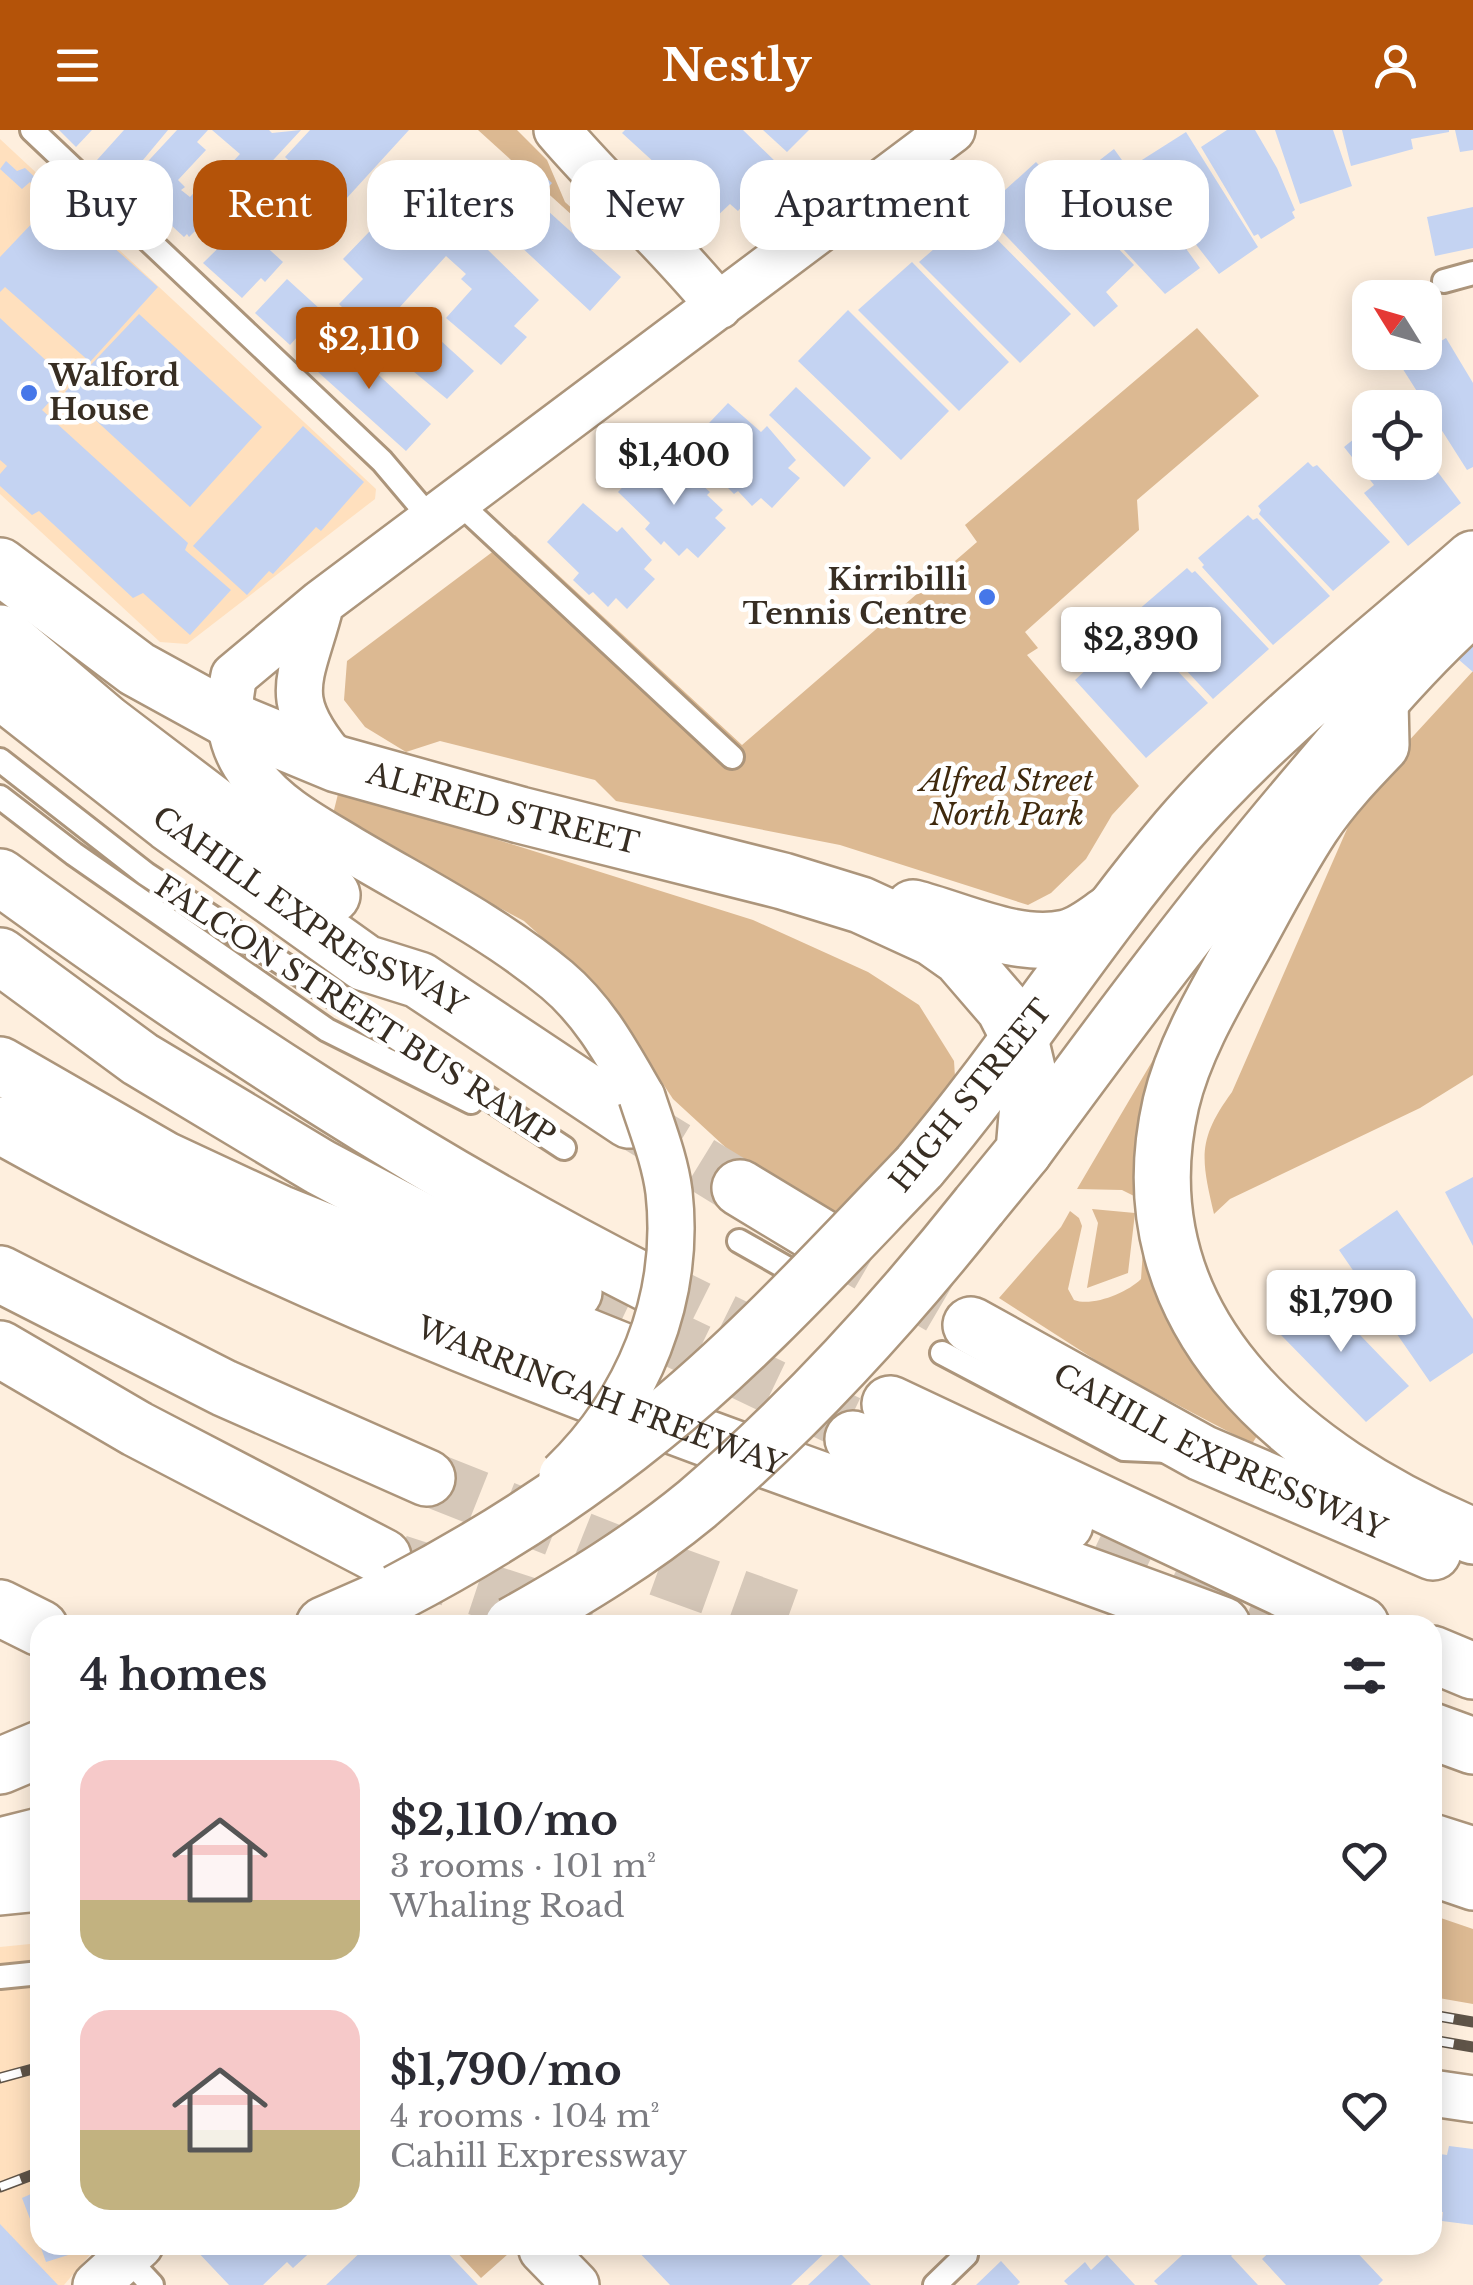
<!DOCTYPE html>
<meta charset="utf-8">
<style>
body{margin:0;font-family:"Libre Baskerville",serif;background:#f2f2f3;color:#2b2b33;height:100vh;display:flex;flex-direction:column;font-size:38px;white-space:nowrap}
*{box-sizing:border-box;margin:0}
p{font-size:32px;color:#7c7c81}
.icon{flex:none;width:55px;height:55px;fill:none;stroke:currentColor;stroke-width:2;stroke-linecap:round;stroke-linejoin:round}
.map{position:relative;flex:1;overflow:hidden}
.side{position:absolute;left:30px;top:1485px;width:1412px;height:640px;display:flex;flex-direction:column;background:#fff;border-radius:30px;box-shadow:0 5px 25px #0003}
.side>*{flex:none}
.top-card{position:absolute;left:30px;top:30px;width:1415px;height:90px;display:flex;gap:20px}
.needle{width:65px;rotate:307deg}
.fabs{position:absolute;left:1352px;top:150px;display:grid;gap:20px}
.fabs a{display:grid;place-items:center;width:90px;height:90px;border-radius:20px;background:#fff;box-shadow:0 5px 25px #0003;font-size:50px}
.price{position:absolute;translate:-50% -85px;padding:0 22px;border-radius:10px;background:#fff;color:#222;font-size:32px;line-height:65px;filter:drop-shadow(0 2px 5px #0008)}
.price::after{content:'';position:absolute;left:50%;top:60px;width:30px;height:22px;margin-left:-15px;background:inherit;clip-path:polygon(0 0,100% 0,50% 100%)}
.price.on{background:#b45309;color:#fff}
ul{padding:0;list-style:none}
li{display:flex;align-items:center;gap:30px;height:250px;padding:0 50px}
li span{display:grid;place-items:center;flex:none;width:280px;height:200px;border-radius:30px;color:#555}
li>.icon{margin-inline-start:auto}
span .icon{width:120px;height:120px;fill:#fffc;stroke-width:1}
li b{font-size:42px}
h2{display:flex;justify-content:space-between;align-items:center;height:120px;padding:0 50px;font-size:42px}
.pill{padding:0 35px;border-radius:30px;background:#fff;box-shadow:0 5px 25px #0003;font-size:35px;line-height:90px}
.pill.on{background:#b45309;color:#fff}
header{display:flex;justify-content:space-between;align-items:center;height:130px;padding:0 50px;background:#b45309;color:#fff;font-size:45px;font-weight:700}
.map>svg:first-child{display:block}
</style>
<header><svg class="icon" aria-label="menu" viewBox="0 0 24 24"><path d="M4 6h16M4 12h16M4 18h16"/></svg>Nestly<svg class="icon" aria-label="person" viewBox="0 0 24 24"><circle cx="12" cy="8" r="4"/><path d="M4 21q1-7 8-7t8 7"/></svg></header>
<div class="map">
<svg width="1473" height="2155" viewBox="0 0 1473 2155">
<rect width="100%" height="100%" fill="#feefde"/>
<path fill="#ffe0be" d="M 0,9 L 376,359 L 375,369 L 187,514 L 160,512 L 0,364 Z
M 40,1813 L 40,2115 L 98,2115 L 64,2155 L 0,2155 L 0,1817 Z"/>
<path fill="#dcb992" d="M 478,0 L 517,0 L 547,30 L 565,72 L 577,83 L 573,86 Z
M 1197,198 L 1259,266 L 1137,370 L 1139,400 L 1025,502 L 1038,518 L 1027,525 L 1139,656 L 1112,685 L 1086,729 L 1051,763 L 1028,775 L 840,715 L 616,671 L 595,650 L 440,611 L 406,622 L 365,597 L 344,570 L 347,531 L 515,405 L 742,615 L 977,412 L 965,395 Z
M 1473,541 L 1473,945 L 1420,978 L 1230,1069 L 1214,1084 C 1201,1028 1197,1010 1232,962 L 1354,683 L 1393,628 Z
M 339,660 L 753,790 L 868,842 L 919,875 L 954,931 L 956,963 L 838,1089 L 735,1026 L 673,969 L 602,862 L 524,791 L 332,688 Z
M 1160,918 L 1161,989 L 1139,990 L 1136,1067 L 1122,1060 L 1077,1059 Z
M 1092,1079 L 1135,1083 L 1128,1143 L 1087,1158 L 1098,1093 Z
M 1070,1081 L 1079,1088 L 1082,1096 L 1068,1159 L 1074,1170 C 1092,1177 1127,1163 1141,1149 L 1145,1090 L 1260,1301 L 1252,1314 L 1111,1240 L 999,1168 L 1061,1097 Z
M 1432,1785 L 1473,1799 L 1473,1874 L 1433,1867 Z
M 450,2115 L 518,2115 L 481,2148 Z"/>
<path fill="#c4d3f2" d="M 59,0 L 92,0 L 76,17 Z
M 124,0 L 168,0 L 123,54 L 97,30 Z
M 177,0 L 208,0 L 197,12 L 206,20 L 178,50 L 185,57 L 181,60 L 190,67 L 220,35 L 225,40 L 240,24 L 212,0 L 269,0 L 272,3 L 301,0 L 225,82 L 216,73 L 200,89 L 204,92 L 189,107 L 187,104 L 184,107 L 134,61 L 134,57 L 143,46 L 138,42 Z
M 310,0 L 409,0 L 335,81 L 308,57 L 313,53 L 285,27 Z
M 625,0 L 743,0 L 778,34 L 738,81 L 730,74 L 715,88 L 622,3 Z
M 763,0 L 809,0 L 787,22 Z
M 1227,0 L 1255,0 L 1277,38 L 1295,80 L 1292,82 L 1295,88 L 1261,109 L 1258,104 L 1254,106 L 1201,17 Z
M 1275,0 L 1333,0 L 1352,56 L 1300,74 Z
M 1342,0 L 1449,0 L 1449,2 L 1411,9 L 1413,19 L 1351,36 Z
M 1455,0 L 1473,0 L 1473,20 L 1460,22 Z
M 1186,2 L 1258,117 L 1219,144 L 1134,35 Z
M 1114,19 L 1200,138 L 1165,164 L 1065,57 Z
M 6,31 L 17,41 L 25,38 L 54,65 L 49,70 L 30,52 L 22,59 L 0,39 Z
M 1036,32 L 1134,135 L 1106,162 L 1118,176 L 1094,197 L 982,81 Z
M 537,39 L 552,53 L 546,60 L 531,45 Z
M 516,52 L 621,147 L 590,181 L 489,87 L 504,70 L 500,67 Z
M 57,67 L 158,157 L 90,232 L 5,157 L 0,162 L 0,127 Z
M 438,68 L 493,115 L 488,120 L 539,170 L 514,196 L 527,207 L 501,235 L 446,188 L 472,159 L 461,149 L 466,144 L 446,126 L 399,178 L 403,182 L 406,179 L 474,241 L 447,269 L 391,223 L 389,225 L 339,174 L 363,149 L 343,129 L 369,102 L 394,75 L 414,93 Z
M 1473,77 L 1473,118 L 1435,126 L 1427,87 Z
M 253,84 L 271,100 L 260,111 L 283,132 L 265,152 L 261,148 L 242,168 L 203,133 Z
M 973,85 L 1071,184 L 1020,233 L 919,132 Z
M 912,132 L 1009,232 L 959,281 L 858,180 Z
M 287,149 L 321,180 L 290,215 L 255,183 Z
M 848,180 L 949,281 L 901,330 L 798,231 Z
M 139,184 L 262,297 L 190,377 L 65,262 Z
M 0,188 L 53,237 L 57,232 L 73,246 L 42,280 L 188,413 L 185,420 L 231,460 L 190,505 L 143,463 L 133,468 L 39,381 L 32,385 L 0,356 L 0,344 L 7,336 L 0,330 Z
M 335,204 L 431,294 L 406,321 L 308,233 Z
M 1446,208 L 1473,253 L 1473,337 L 1467,340 L 1392,222 L 1425,222 L 1425,215 L 1428,219 Z
M 796,257 L 871,328 L 844,357 L 769,285 Z
M 728,273 L 761,302 L 767,296 L 796,330 L 788,338 L 800,348 L 772,378 L 761,368 L 752,376 L 738,361 L 734,364 L 718,348 L 724,343 L 692,311 Z
M 303,296 L 364,352 L 321,401 L 316,397 L 273,444 L 269,441 L 247,465 L 193,416 Z
M 1370,296 L 1370,332 L 1425,332 L 1425,325 L 1461,373 L 1408,416 L 1364,363 L 1374,355 L 1344,317 Z
M 655,323 L 688,353 L 693,347 L 710,362 L 707,365 L 723,380 L 715,388 L 726,398 L 698,428 L 687,418 L 679,426 L 664,411 L 661,415 L 645,399 L 650,393 L 618,362 Z
M 1308,332 L 1313,337 L 1317,335 L 1390,412 L 1333,461 L 1259,384 L 1261,380 L 1258,376 Z
M 583,373 L 617,402 L 622,397 L 652,430 L 644,439 L 655,449 L 627,479 L 616,468 L 608,477 L 593,462 L 589,465 L 573,450 L 579,443 L 547,412 Z
M 1248,385 L 1253,390 L 1257,388 L 1330,466 L 1273,515 L 1202,437 L 1204,435 L 1198,428 Z
M 1187,438 L 1192,443 L 1195,441 L 1269,519 L 1213,569 L 1140,491 L 1144,488 L 1137,481 Z
M 1134,495 L 1208,573 L 1146,628 L 1075,550 Z
M 1473,513 L 1473,542 L 1458,529 Z
M 1473,1047 L 1473,1116 L 1445,1062 Z
M 1397,1080 L 1473,1189 L 1473,1223 L 1430,1252 L 1339,1120 Z
M 1312,1155 L 1409,1256 L 1366,1292 L 1281,1205 L 1290,1196 L 1281,1186 Z
M 1449,2016 L 1473,2019 L 1473,2095 L 1442,2091 L 1443,2082 L 1432,2081 L 1432,2023 L 1447,2025 Z
M 40,2060 L 40,2115 L 22,2068 Z
M 0,2094 L 58,2155 L 0,2155 Z
M 40,2115 L 83,2115 L 84,2120 L 46,2132 Z
M 197,2115 L 318,2115 L 293,2138 L 287,2132 L 263,2155 L 229,2155 L 194,2118 Z
M 368,2115 L 440,2115 L 478,2155 L 326,2155 Z
M 636,2115 L 743,2115 L 750,2123 L 759,2115 L 833,2115 L 791,2155 L 670,2155 L 634,2117 Z
M 1193,2115 L 1228,2115 L 1235,2122 L 1231,2126 L 1258,2155 L 1158,2155 L 1154,2151 Z
M 1277,2115 L 1350,2115 L 1383,2150 L 1378,2155 L 1286,2155 L 1262,2129 Z
M 841,2124 L 871,2155 L 808,2155 Z
M 1107,2125 L 1135,2155 L 1068,2155 L 1064,2151 L 1085,2132 L 1091,2140 Z
M 1001,2131 L 1020,2152 L 1017,2155 L 976,2155 Z"/>
<g fill="none" stroke-linecap="round" stroke-linejoin="round">
<path stroke="#d6c8b9" stroke-width="55" stroke-dasharray="55 28" stroke-linecap="butt" d="M 629,990 L 740,1058
M 821,1107 L 971,1195
M 649,1154 L 768,1213
M 574,1162 L 905,1320
M 427,1348 L 621,1425 L 815,1495
M 1023,1376 L 1232,1475 L 1283,1495
M 398,1432 L 589,1495"/>
<g stroke="#ac957b" stroke-width="28">
<path id="service" d="M 32,0 L 382,331 L 432,390
M 1444,151 L 1473,143
M 457,371 L 732,627
M 0,630 L 146,744 L 564,1018
M 0,667 L 74,724 L 327,900 L 471,972
M 739,1111 L 790,1140
M 942,1223 L 1124,1319 L 1169,1321
M 0,1847 L 40,1843
M 126,2127 L 152,2155
M 935,2155 L 966,2125 L 957,2115"/>
</g>
<g stroke="#ac957b" stroke-width="50">
<path id="minor" d="M 557,0 C 609,61 669,114 719,176
M 321,473 C 301,552 278,566 337,634
M 642,967 C 617,924 595,882 557,850 C 495,798 419,760 350,719 C 316,698 278,679 253,646 C 228,615 226,582 234,546 L 321,473 L 952,0
M 1432,1743 L 1473,1757
M 1432,1963 L 1473,1969
M 542,2120 L 576,2155
M 96,2155 L 140,2115"/>
</g>
<g stroke="#ac957b" stroke-width="60">
<path id="secondary" d="M 1024,1021 C 1117,894 1211,768 1313,649 C 1364,589 1414,528 1473,476
M 919,1037 C 1011,929 1086,808 1178,700 C 1265,599 1373,517 1473,429"/>
</g>
<g stroke="#ac957b" stroke-width="60">
<g id="primary">
<path id="s1" d="M 0,436 L 137,539 L 228,589 L 337,634 L 520,685 L 783,751 L 861,775 L 933,808 L 960,827 L 1004,878 L 1020,909 L 1030,951 L 1024,1021 L 979,1076"/>
<path d="M 913,778 C 960,790 1017,819 1066,808 C 1084,804 1098,791 1113,781"/>
<path d="M 0,1478 L 40,1498"/>
<path d="M 324,1495 L 397,1463"/>
<path d="M 0,1636 L 40,1619"/>
<path d="M 0,1716 L 40,1706"/>
<path d="M 0,1757 L 40,1753"/>
</g>
</g>
<g stroke="#ac957b" stroke-width="60">
<g id="motorway">
<path d="M 0,503 L 106,593 L 332,765"/>
<path id="s2" d="M 0,560 L 169,693 L 365,833 L 419,850 L 629,990"/>
<path d="M 1380,571 L 1381,615 C 1356,641 1332,666 1312,696 C 1287,734 1266,775 1244,815 C 1216,865 1184,918 1171,973 C 1121,1191 1294,1331 1473,1406"/>
<path d="M 0,747 C 206,897 422,1039 649,1154"/>
<path d="M 0,826 L 140,929 L 320,1037 L 448,1105 L 574,1162"/>
<path d="M 0,935 L 165,1030 L 279,1083 L 630,1224"/>
<path id="s3" d="M 0,995 C 385,1212 810,1341 1222,1495"/>
<path d="M 740,1058 L 821,1107"/>
<path d="M 0,1144 L 224,1258 L 427,1348"/>
<path id="s4" d="M 971,1195 L 1202,1323 L 1433,1422"/>
<path d="M 0,1219 L 137,1299 L 383,1427"/>
<path d="M 890,1274 L 1361,1495"/>
<path d="M 853,1309 L 1065,1394"/>
<path d="M 1432,1524 L 1473,1541"/>
<path d="M 1432,1601 L 1473,1616"/>
<path d="M 1432,1712 L 1473,1725"/>
</g>
</g>
<use href="#service" stroke="#fff" stroke-width="22"/>
<use href="#minor" stroke="#fff" stroke-width="45"/>
<use href="#secondary" stroke="#fff" stroke-width="55"/>
<use href="#primary" stroke="#fff" stroke-width="55"/>
<use href="#motorway" stroke="#fff" stroke-width="55"/>
<g stroke="#5f5448" stroke-width="11">
<path id="rail" d="M 1432,1885 L 1473,1892
M 1432,1910 L 1473,1917
M 0,1948 L 40,1937
M 0,2057 L 40,2042"/>
</g>
<use href="#rail" stroke="#fff" stroke-width="8" stroke-dasharray="22" stroke-linecap="butt"/>
<g stroke="#ac957b" stroke-width="50" stroke-linecap="butt">
<path id="minor-bridge" d="M 562,1345 C 638,1272 681,1169 669,1062 C 665,1030 652,998 642,967"/>
</g>
<g stroke="#ac957b" stroke-width="60" stroke-linecap="butt">
<path id="secondary-bridge" d="M 397,1463 C 487,1416 573,1361 652,1297 C 749,1219 833,1126 919,1037"/>
</g>
<g stroke="#ac957b" stroke-width="60" stroke-linecap="butt">
<path id="primary-bridge" d="M 513,1495 C 577,1459 640,1421 697,1374 C 801,1285 894,1183 979,1076"/>
</g>
<use href="#minor-bridge" stroke="#fff" stroke-width="45"/>
<use href="#secondary-bridge" stroke="#fff" stroke-width="55"/>
<use href="#primary-bridge" stroke="#fff" stroke-width="55"/>
</g>
<g fill="#4677e9" stroke="#fff" stroke-width="4">
<circle cx="29" cy="263" r="10"/>
<circle cx="987" cy="467" r="10"/>
</g>
<g text-anchor="middle" stroke-width="9" stroke-linejoin="round" paint-order="stroke">
<g font-size="30" font-weight="bold" fill="#382e23" stroke="#fff" text-anchor="start">
<text x="49" y="256">Walford<tspan x="49" dy="34">House</tspan></text>
<text x="967" y="460" text-anchor="end">Kirribilli<tspan x="967" dy="34">Tennis Centre</tspan></text>
</g>
<g font-size="30" font-style="italic" fill="#3f290d" stroke="#fff">
<text x="1007" y="661">Alfred Street<tspan x="1007" dy="34">North Park</tspan></text>
</g>
<g font-size="30" fill="#382e23" stroke="#fff">
<text dy="10" stroke="none"><textPath href="#s1" startOffset="565">ALFRED STREET</textPath></text>
<text dy="10" stroke="none"><textPath href="#s2" startOffset="382">CAHILL EXPRESSWAY</textPath></text>
<text transform="translate(355 881) rotate(33)" y="10">FALCON STREET BUS RAMP</text>
<text transform="translate(971 966) rotate(-51)" y="10">HIGH STREET</text>
<text dy="10" stroke="none"><textPath href="#s3" startOffset="660">WARRINGAH FREEWAY</textPath></text>
<text dy="10" stroke="none"><textPath href="#s4" startOffset="280">CAHILL EXPRESSWAY</textPath></text>
</g>
</g>
</svg>
<div class="fabs">
<a><svg class="needle" viewBox="-14 -14 28 28"><path d="M0-13l5 13h-10z" fill="#e53935"/><path d="M0 13l5-13h-10z" fill="#7c7c81"/></svg></a>
<a><svg class="icon" aria-label="locate" viewBox="0 0 24 24"><circle cx="12" cy="12" r="6"/><path d="M12 2v4M12 18v4M2 12h4M18 12h4"/></svg></a>
</div>
<b class="price on" style="left:369px;top:262px">$2,110</b>
<b class="price" style="left:674px;top:378px">$1,400</b>
<b class="price" style="left:1141px;top:562px">$2,390</b>
<b class="price" style="left:1341px;top:1225px">$1,790</b>
<div class="top-card">
<a class="pill">Buy</a>
<a class="pill on">Rent</a>
<a class="pill">Filters</a>
<a class="pill">New</a>
<a class="pill">Apartment</a>
<a class="pill">House</a>
</div>
<section class="side">
<h2>4 homes<svg class="icon" aria-label="filters" viewBox="0 0 24 24"><path d="M4 7h16M4 17h16"/><circle cx="9" cy="7" r="2"/><circle cx="15" cy="17" r="2"/></svg></h2>
<ul>
<li><span style="background:linear-gradient(#f6c9c9 70%,#c2b280 0)"><svg class="icon" aria-label="home" viewBox="0 0 24 24"><path d="M3 11l9-7 9 7M6 9v11h12V9"/></svg></span><div><b>$2,110/mo</b><p>3 rooms · 101 m²</p><p>Whaling Road</p></div><svg class="icon" aria-label="heart" viewBox="0 0 24 24"><path d="M12 20l-8-8c-3-5 5-10 8-4 3-6 11-1 8 4z"/></svg></li>
<li><span style="background:linear-gradient(#f6c9c9 60%,#c2b280 0)"><svg class="icon" aria-label="home" viewBox="0 0 24 24"><path d="M3 11l9-7 9 7M6 9v11h12V9"/></svg></span><div><b>$1,790/mo</b><p>4 rooms · 104 m²</p><p>Cahill Expressway</p></div><svg class="icon" aria-label="heart" viewBox="0 0 24 24"><path d="M12 20l-8-8c-3-5 5-10 8-4 3-6 11-1 8 4z"/></svg></li>
</ul>
</section>
</div>
